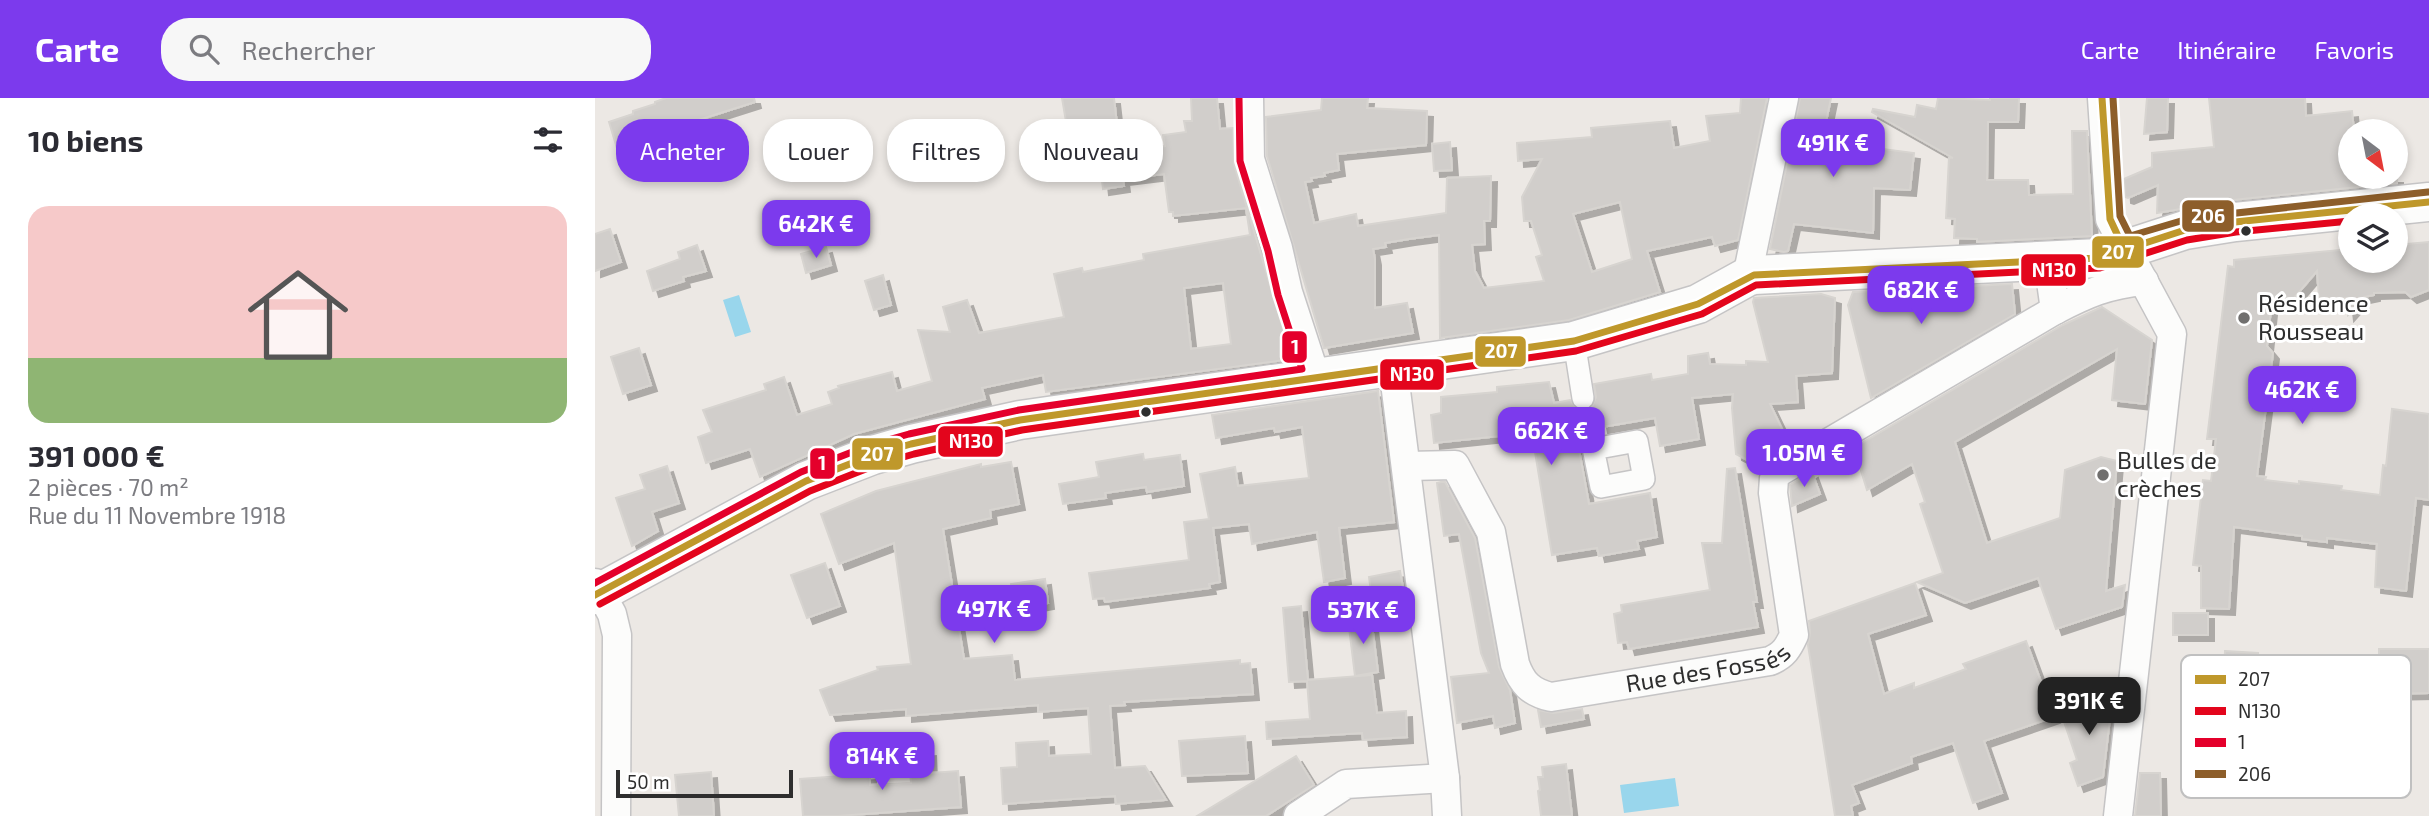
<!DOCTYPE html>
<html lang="fr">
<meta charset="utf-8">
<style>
body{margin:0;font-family:"Exo 2",sans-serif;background:#f7f7f7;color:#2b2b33;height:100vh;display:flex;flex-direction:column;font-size:26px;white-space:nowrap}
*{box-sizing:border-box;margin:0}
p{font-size:23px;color:#7c7c81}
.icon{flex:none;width:38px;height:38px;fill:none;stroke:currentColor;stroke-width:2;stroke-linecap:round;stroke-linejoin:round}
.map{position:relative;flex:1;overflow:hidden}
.panel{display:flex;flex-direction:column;background:#fff;width:595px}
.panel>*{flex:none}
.banner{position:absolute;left:21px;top:21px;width:665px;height:63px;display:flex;gap:14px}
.needle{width:46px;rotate:148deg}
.tools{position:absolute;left:1743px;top:21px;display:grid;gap:14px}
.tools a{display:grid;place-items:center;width:70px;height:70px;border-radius:50%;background:#fff;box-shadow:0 4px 10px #0003;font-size:35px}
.scale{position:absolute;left:21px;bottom:18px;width:177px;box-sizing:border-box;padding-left:7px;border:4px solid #2e2e2e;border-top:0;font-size:19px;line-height:24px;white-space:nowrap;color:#2e2e2e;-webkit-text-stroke:5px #fff;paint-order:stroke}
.price{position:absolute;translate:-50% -60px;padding:0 16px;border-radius:14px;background:#7c3aed;color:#fff;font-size:23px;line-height:46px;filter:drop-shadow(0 2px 4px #0008)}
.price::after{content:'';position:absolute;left:50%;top:42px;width:21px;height:16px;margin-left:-10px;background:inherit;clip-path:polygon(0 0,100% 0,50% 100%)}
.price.selected{background:#222;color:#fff}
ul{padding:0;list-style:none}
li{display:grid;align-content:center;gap:14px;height:371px;padding:0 28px}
li span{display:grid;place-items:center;height:217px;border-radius:21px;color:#555}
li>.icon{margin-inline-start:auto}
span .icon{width:126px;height:126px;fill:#fffc;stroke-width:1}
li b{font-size:30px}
h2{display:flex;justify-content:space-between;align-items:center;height:84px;padding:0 28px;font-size:30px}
.chip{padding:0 24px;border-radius:28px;background:#fff;box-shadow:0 4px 10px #0003;font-size:24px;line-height:63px}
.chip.selected{background:#7c3aed;color:#fff}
header{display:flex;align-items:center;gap:42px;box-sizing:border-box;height:98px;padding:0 35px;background:#7c3aed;color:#fff}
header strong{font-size:33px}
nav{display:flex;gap:38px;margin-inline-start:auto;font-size:24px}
.search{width:490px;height:63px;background:#f7f7f7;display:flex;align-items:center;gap:18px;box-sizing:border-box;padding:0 24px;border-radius:28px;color:#7c7c81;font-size:26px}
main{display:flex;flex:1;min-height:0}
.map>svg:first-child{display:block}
</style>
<header>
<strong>Carte</strong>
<div class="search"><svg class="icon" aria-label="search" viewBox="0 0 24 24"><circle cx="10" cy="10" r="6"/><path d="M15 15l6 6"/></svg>Rechercher</div>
<nav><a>Carte</a><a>Itinéraire</a><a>Favoris</a></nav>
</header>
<main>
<section class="panel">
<h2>10 biens<svg class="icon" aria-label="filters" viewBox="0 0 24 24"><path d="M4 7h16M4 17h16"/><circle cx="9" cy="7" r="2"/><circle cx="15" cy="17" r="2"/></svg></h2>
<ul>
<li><span style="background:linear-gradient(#f6c9c9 70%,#8fb573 0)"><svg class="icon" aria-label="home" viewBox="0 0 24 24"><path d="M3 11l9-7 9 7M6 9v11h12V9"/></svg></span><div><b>391 000 €</b><p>2 pièces · 70 m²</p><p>Rue du 11 Novembre 1918</p></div></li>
</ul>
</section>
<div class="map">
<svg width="1834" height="718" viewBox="0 0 1834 718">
<defs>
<filter id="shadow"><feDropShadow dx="6" dy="6" stdDeviation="0" flood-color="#0004"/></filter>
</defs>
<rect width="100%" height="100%" fill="#ece8e4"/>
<path fill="#99d6ec" d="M 144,197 L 156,234 L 140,239 L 128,202 Z
M 1080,680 L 1084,708 L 1029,715 L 1025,687 Z"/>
<path fill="#d1cecb" stroke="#d7d4d0" stroke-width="2" fill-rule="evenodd" filter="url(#shadow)" d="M 71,0 L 159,0 L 160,4 L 66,34 L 72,53 L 52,59 L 49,49 L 24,57 L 14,24 L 38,16 L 38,13 L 60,6 L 60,4 Z
M 467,0 L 519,0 L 525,53 L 570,48 L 568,37 L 591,34 L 589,23 L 597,23 L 596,0 L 622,0 L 625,31 L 638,30 L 639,66 L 697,261 L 451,294 L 448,277 L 387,290 L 390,301 L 259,336 L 165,379 L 155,351 L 111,365 L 103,339 L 117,334 L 108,312 L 171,292 L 169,286 L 189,279 L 202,317 L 237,306 L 233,294 L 244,290 L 243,288 L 297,274 L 302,293 L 337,283 L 323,232 L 355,234 L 348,209 L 372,202 L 384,235 L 469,219 L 459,176 L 487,170 L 488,174 L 549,162 L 548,156 L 655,137 L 651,110 L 578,118 L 578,114 L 574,114 L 569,76 L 528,81 L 529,88 L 508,91 L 505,65 L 479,71 ZM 628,185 L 636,246 L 596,251 L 589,190 Z
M 727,0 L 773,0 L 772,10 L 832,13 L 831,47 L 742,56 L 744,72 L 729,75 L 730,78 L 716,80 L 717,83 L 710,84 L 719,125 L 761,116 L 763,128 L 851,115 L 852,80 L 896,78 L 895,123 L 889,123 L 890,146 L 877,147 L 880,173 L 889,190 L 949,183 L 941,159 L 947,157 L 936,123 L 929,123 L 927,99 L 947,61 L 923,63 L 922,45 L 997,39 L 996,30 L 1075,23 L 1079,50 L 1115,43 L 1111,18 L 1145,15 L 1146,0 L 1172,0 L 1143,142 L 1120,148 L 1117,139 L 1052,153 L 1065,194 L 974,222 L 845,240 L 844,137 L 814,141 L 790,145 L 791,149 L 778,151 L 780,161 L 780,210 L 812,205 L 818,235 L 729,250 L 672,58 L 671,19 L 726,12 ZM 1025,104 L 1037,161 L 997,174 L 978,116 Z
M 1205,0 L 1236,0 L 1227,43 L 1319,55 L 1315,92 L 1279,90 L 1278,135 L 1199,126 L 1193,153 L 1189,154 L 1175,151 Z
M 1343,0 L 1395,2 L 1395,0 L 1424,0 L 1423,24 L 1393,24 L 1392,82 L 1433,82 L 1434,97 L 1478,96 L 1477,33 L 1492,33 L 1497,138 L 1382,144 L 1382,141 L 1359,140 L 1360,121 L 1351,120 L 1354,59 L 1358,60 L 1277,14 L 1278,11 L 1320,19 L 1322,7 L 1341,11 Z
M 1552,0 L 1573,0 L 1572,34 L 1549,36 Z
M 1614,0 L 1710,0 L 1711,18 L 1757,13 L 1759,33 L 1755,33 L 1755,79 L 1802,79 L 1802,85 L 1638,102 L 1562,115 L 1563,87 L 1533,100 L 1530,99 L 1529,81 L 1557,69 L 1557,55 L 1619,49 Z
M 855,44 L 857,72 L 839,73 L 837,46 Z
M 15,131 L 26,164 L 0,173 L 0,136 Z
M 1834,144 L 1834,192 L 1816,199 L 1810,194 L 1779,195 L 1779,197 L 1769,199 L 1753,217 L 1751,200 L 1724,200 L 1722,173 L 1699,200 L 1677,202 L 1672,248 L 1678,255 L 1662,378 L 1671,379 L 1670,382 L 1704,386 L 1704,383 L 1747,388 L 1746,392 L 1785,397 L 1788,367 L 1791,368 L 1797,311 L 1834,316 L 1834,402 L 1821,400 L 1811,493 L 1780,489 L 1782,446 L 1732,440 L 1732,444 L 1707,441 L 1707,438 L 1639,429 L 1634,511 L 1606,510 L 1606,468 L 1598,467 L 1608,382 L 1616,383 L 1621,341 L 1612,341 L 1633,168 L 1639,169 L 1639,162 L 1755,151 L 1755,163 L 1801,163 L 1801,147 Z
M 102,147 L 111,173 L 88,179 L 89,183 L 58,193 L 52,173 L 85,161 L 83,154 Z
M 231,149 L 236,167 L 211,175 L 206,156 Z
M 288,177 L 296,207 L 279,212 L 270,183 Z
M 1417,186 L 1420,216 L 1276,300 L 1253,207 L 1258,194 Z
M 1226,196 L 1240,200 L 1237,275 L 1201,278 L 1203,304 L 1175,306 L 1188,333 L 1165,346 L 1174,361 L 1166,369 L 1141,356 L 1137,310 L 1138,296 L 1097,300 L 1104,341 L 1065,348 L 1060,320 L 1007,329 L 1005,318 L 997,309 L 1001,299 L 999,286 L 1056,276 L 1057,282 L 1093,276 L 1093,258 L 1113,255 L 1115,266 L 1151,267 L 1151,263 L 1173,264 L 1158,204 L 1159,200 Z
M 1507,209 L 1557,242 L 1550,306 L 1517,302 L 1522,251 L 1360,344 L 1392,445 L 1465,420 L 1470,372 L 1506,359 L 1522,363 L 1511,493 L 1530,487 L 1527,509 L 1461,531 L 1443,480 L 1370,505 L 1322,484 L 1348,475 L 1325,406 L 1330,404 L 1317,366 L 1272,392 L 1263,363 L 1259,364 L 1255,352 L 1468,227 Z
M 44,250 L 56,287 L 28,296 L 16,259 Z
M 954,284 L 959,305 L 975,302 L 983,312 L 979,324 L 994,406 L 1055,395 L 1062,439 L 1042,443 L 1044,451 L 1004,458 L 1002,450 L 957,457 L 940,354 L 979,330 L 839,345 L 836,317 L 846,315 L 846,299 L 902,294 L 902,289 Z
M 783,293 L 799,424 L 744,430 L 750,480 L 729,484 L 722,434 L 657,446 L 654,426 L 618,430 L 625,484 L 614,486 L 615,490 L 510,504 L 509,500 L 498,501 L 494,475 L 594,462 L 589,424 L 614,421 L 605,376 L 640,369 L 643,388 L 714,380 L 707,329 L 680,334 L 679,330 L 621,340 L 617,317 Z
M 548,356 L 549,362 L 585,357 L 589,388 L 552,394 L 551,389 L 510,395 L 511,400 L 468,406 L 464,386 L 504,379 L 501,364 Z
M 416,364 L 424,406 L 395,412 L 396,420 L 348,431 L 369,561 L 417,557 L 420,582 L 645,562 L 645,566 L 655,565 L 658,596 L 529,604 L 530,607 L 515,608 L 520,670 L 550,668 L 571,702 L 521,706 L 520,698 L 408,706 L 406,670 L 422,669 L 421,645 L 453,643 L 454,658 L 496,656 L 493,610 L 443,614 L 443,607 L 311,618 L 311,611 L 235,617 L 225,592 L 283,572 L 282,569 L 316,566 L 299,445 L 244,466 L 226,416 L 281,393 L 386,366 L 386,369 Z
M 72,368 L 84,405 L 57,414 L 63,433 L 37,448 L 21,400 L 50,391 L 45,377 Z
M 1140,370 L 1162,504 L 1158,504 L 1163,529 L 1034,551 L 1032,544 L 1023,545 L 1019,516 L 1027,514 L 1026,507 L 1115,492 L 1107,445 L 1127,445 L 1132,371 Z
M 1217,374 L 1225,396 L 1197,408 L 1195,387 Z
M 846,384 L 850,384 L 880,440 L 904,569 L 915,592 L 920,625 L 900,630 L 898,618 L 862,625 L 856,579 L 894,575 L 886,555 L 864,436 L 849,438 L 842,385 Z
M 230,465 L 245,508 L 212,520 L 196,477 Z
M 805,473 L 813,518 L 780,523 L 774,479 Z
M 450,481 L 453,505 L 442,507 L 443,512 L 420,515 L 416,486 Z
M 1320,485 L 1331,517 L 1273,536 L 1289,596 L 1319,585 L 1319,590 L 1371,571 L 1368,566 L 1431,543 L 1459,619 L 1389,643 L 1407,695 L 1378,705 L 1358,645 L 1316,659 L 1317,665 L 1257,687 L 1264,705 L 1256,708 L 1258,718 L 1240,718 L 1213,547 L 1215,535 L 1214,523 Z
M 706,508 L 713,582 L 777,577 L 782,615 L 811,613 L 812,639 L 768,642 L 767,635 L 672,641 L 671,624 L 715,621 L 712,583 L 694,584 L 688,510 Z
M 1578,515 L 1613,515 L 1613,537 L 1578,537 Z
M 776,519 L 783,574 L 760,578 L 753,521 Z
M 1784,551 L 1834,551 L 1834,595 L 1784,596 Z
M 1630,553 L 1663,555 L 1662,574 L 1676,575 L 1675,593 L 1694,592 L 1694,635 L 1690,635 L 1690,638 L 1646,639 L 1645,588 L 1628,587 Z
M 1518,595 L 1508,679 L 1483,688 L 1475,665 L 1482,662 L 1465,612 Z
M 987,611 L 989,621 L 946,629 L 943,612 L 958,615 Z
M 650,638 L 653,675 L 587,678 L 584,643 Z
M 335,652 L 336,675 L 363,673 L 366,709 L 243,718 L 208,718 L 205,681 L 275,676 L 275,687 L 316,685 L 313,654 Z
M 701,658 L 719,687 L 671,718 L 602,718 Z
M 971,666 L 977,718 L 946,718 L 943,693 L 945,692 L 943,679 L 948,679 L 947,669 Z
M 116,674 L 119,718 L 84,718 L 80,677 Z
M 1545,675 L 1565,675 L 1566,718 L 1540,718 Z"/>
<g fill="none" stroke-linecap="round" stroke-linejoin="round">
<g stroke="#c5c4c5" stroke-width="24">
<path id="pedestrian" d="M 979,243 L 988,300
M 992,321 L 1006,389 L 1049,381 L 1042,343 L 998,351"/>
</g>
<g stroke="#c5c4c5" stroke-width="31">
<g id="minor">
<path d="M 654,0 L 655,61 L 683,150 L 693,194 L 721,280"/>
<path d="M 1507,0 L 1515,121 L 1577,236 L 1523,718"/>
<path d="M 1453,162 L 1460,212"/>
<path d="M 1152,179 L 1189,0"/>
<path d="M 798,269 L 850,680 L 852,718"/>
<path id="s1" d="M 812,368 L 860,367 L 896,434 L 920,566 C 927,585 935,594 956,599 L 1175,563 C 1189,557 1193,550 1199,537 L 1178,395 L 1179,380 L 1184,374 L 1460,212 C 1491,196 1513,186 1549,183"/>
<path d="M 0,485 L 17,516 L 22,537 L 21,718"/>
<path d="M 703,718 L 751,686 L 850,680"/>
</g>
</g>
<g stroke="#c5c4c5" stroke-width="41">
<path id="secondary" d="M 0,497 L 211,383 L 278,357 L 316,346 L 425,322 L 979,243 L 1103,206 L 1152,179 L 1159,177 L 1504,160 L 1590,132 L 1640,124 L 1834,104"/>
</g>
<use href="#pedestrian" stroke="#fcfcfb" stroke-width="21"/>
<use href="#minor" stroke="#fcfcfb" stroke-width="28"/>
<use href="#secondary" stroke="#fcfcfb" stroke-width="38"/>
<g stroke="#fff" stroke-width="12">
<path id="bus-1" d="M 1507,0 L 1515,121 L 1529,151
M 0,497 L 211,383 L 278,357 L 316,346 L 425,322 L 979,243 L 1103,206 L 1159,177 L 1504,160 L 1590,132 L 1640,124 L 1834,104"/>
</g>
<g stroke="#fff" stroke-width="12">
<path id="bus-2" d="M 5,506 L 215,393 L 281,367 L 319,356 L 427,332 L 981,253 L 1107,216 L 1161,187 L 1505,170 L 1592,142 L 1641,134 L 1755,123"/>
</g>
<g stroke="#fff" stroke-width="12">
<path id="bus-3" d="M 0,485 L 206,374 L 275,347 L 314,336 L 424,312 L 707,271 L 683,197 L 673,153 L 645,63 L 644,0"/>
</g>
<g stroke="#fff" stroke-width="12">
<path id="bus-4" d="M 1518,0 L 1525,118 L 1535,138 L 1596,120 L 1833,94"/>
</g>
<use href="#bus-1" stroke="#bf982b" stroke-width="7"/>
<use href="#bus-2" stroke="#e3051c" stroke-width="7"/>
<use href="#bus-3" stroke="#e4002b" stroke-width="7"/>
<use href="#bus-4" stroke="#8d5e2a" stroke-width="7"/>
</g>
<g fill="#2e2e2e" stroke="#fff" stroke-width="2.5">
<circle cx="1651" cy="133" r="6"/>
<circle cx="551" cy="314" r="6"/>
</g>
<g fill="#706f6e" stroke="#fff" stroke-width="2.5">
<circle cx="1649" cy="220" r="7"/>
<circle cx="1508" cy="377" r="7"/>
</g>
<g text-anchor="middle" stroke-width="6" stroke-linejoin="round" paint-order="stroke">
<g font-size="24" fill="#2e2e2e" stroke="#fff" text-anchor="start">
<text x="1663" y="214">Résidence<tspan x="1663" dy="28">Rousseau</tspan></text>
<text x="1522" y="371">Bulles de<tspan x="1522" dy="28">crèches</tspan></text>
</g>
<g font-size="24" fill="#2e2e2e" stroke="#fff">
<text dy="8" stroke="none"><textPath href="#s1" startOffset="469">Rue des Fossés</textPath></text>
</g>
</g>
<rect x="1586" y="557" width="230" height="143" rx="10" fill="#fff" stroke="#c0c0c0" stroke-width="2"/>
<rect x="1600" y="577" width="31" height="9" fill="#bf982b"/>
<rect x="1600" y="609" width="31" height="8" fill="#e3051c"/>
<rect x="1600" y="640" width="31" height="9" fill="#e4002b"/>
<rect x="1600" y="672" width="31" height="8" fill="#8d5e2a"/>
<g font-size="19" fill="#2e2e2e">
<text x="1643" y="588">207</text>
<text x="1643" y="620">N130</text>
<text x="1643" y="651">1</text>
<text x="1643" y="683">206</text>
</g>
<g stroke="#fff" stroke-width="2.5">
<rect x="1586" y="101" width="54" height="34" rx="7" fill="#8d5e2a"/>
<rect x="1496" y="137" width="54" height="34" rx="7" fill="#bf982b"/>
<rect x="1425" y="155" width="67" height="34" rx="7" fill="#e3051c"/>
<rect x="686" y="232" width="27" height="34" rx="7" fill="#e4002b"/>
<rect x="879" y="237" width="53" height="33" rx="7" fill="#bf982b"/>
<rect x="784" y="260" width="66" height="33" rx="7" fill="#e3051c"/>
<rect x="342" y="327" width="67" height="33" rx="7" fill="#e3051c"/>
<rect x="256" y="339" width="53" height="34" rx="7" fill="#bf982b"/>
<rect x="214" y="349" width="27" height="33" rx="7" fill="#e4002b"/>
</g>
<g font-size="19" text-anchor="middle" font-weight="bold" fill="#fff">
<text x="1613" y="125">206</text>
<text x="1523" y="161">207</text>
<text x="1459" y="179">N130</text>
<text x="700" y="256">1</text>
<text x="906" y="260">207</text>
<text x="817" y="283">N130</text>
<text x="376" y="350">N130</text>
<text x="282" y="363">207</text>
<text x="227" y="372">1</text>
</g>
</svg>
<div class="tools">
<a><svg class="needle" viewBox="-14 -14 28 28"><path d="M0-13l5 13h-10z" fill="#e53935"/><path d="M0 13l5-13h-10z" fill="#7c7c81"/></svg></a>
<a><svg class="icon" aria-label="layers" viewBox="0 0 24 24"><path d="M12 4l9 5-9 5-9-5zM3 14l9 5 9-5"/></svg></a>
</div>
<div class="scale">50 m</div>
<b class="price" style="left:1238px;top:81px">491K €</b>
<b class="price" style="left:221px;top:162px">642K €</b>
<b class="price" style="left:1326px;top:228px">682K €</b>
<b class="price" style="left:1707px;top:328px">462K €</b>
<b class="price" style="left:956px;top:369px">662K €</b>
<b class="price" style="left:1209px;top:391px">1.05M €</b>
<b class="price" style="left:399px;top:547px">497K €</b>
<b class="price" style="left:768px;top:548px">537K €</b>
<b class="price selected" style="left:1494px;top:639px">391K €</b>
<b class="price" style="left:287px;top:694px">814K €</b>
<div class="banner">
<a class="chip selected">Acheter</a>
<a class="chip">Louer</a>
<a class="chip">Filtres</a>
<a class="chip">Nouveau</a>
</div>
</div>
</main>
